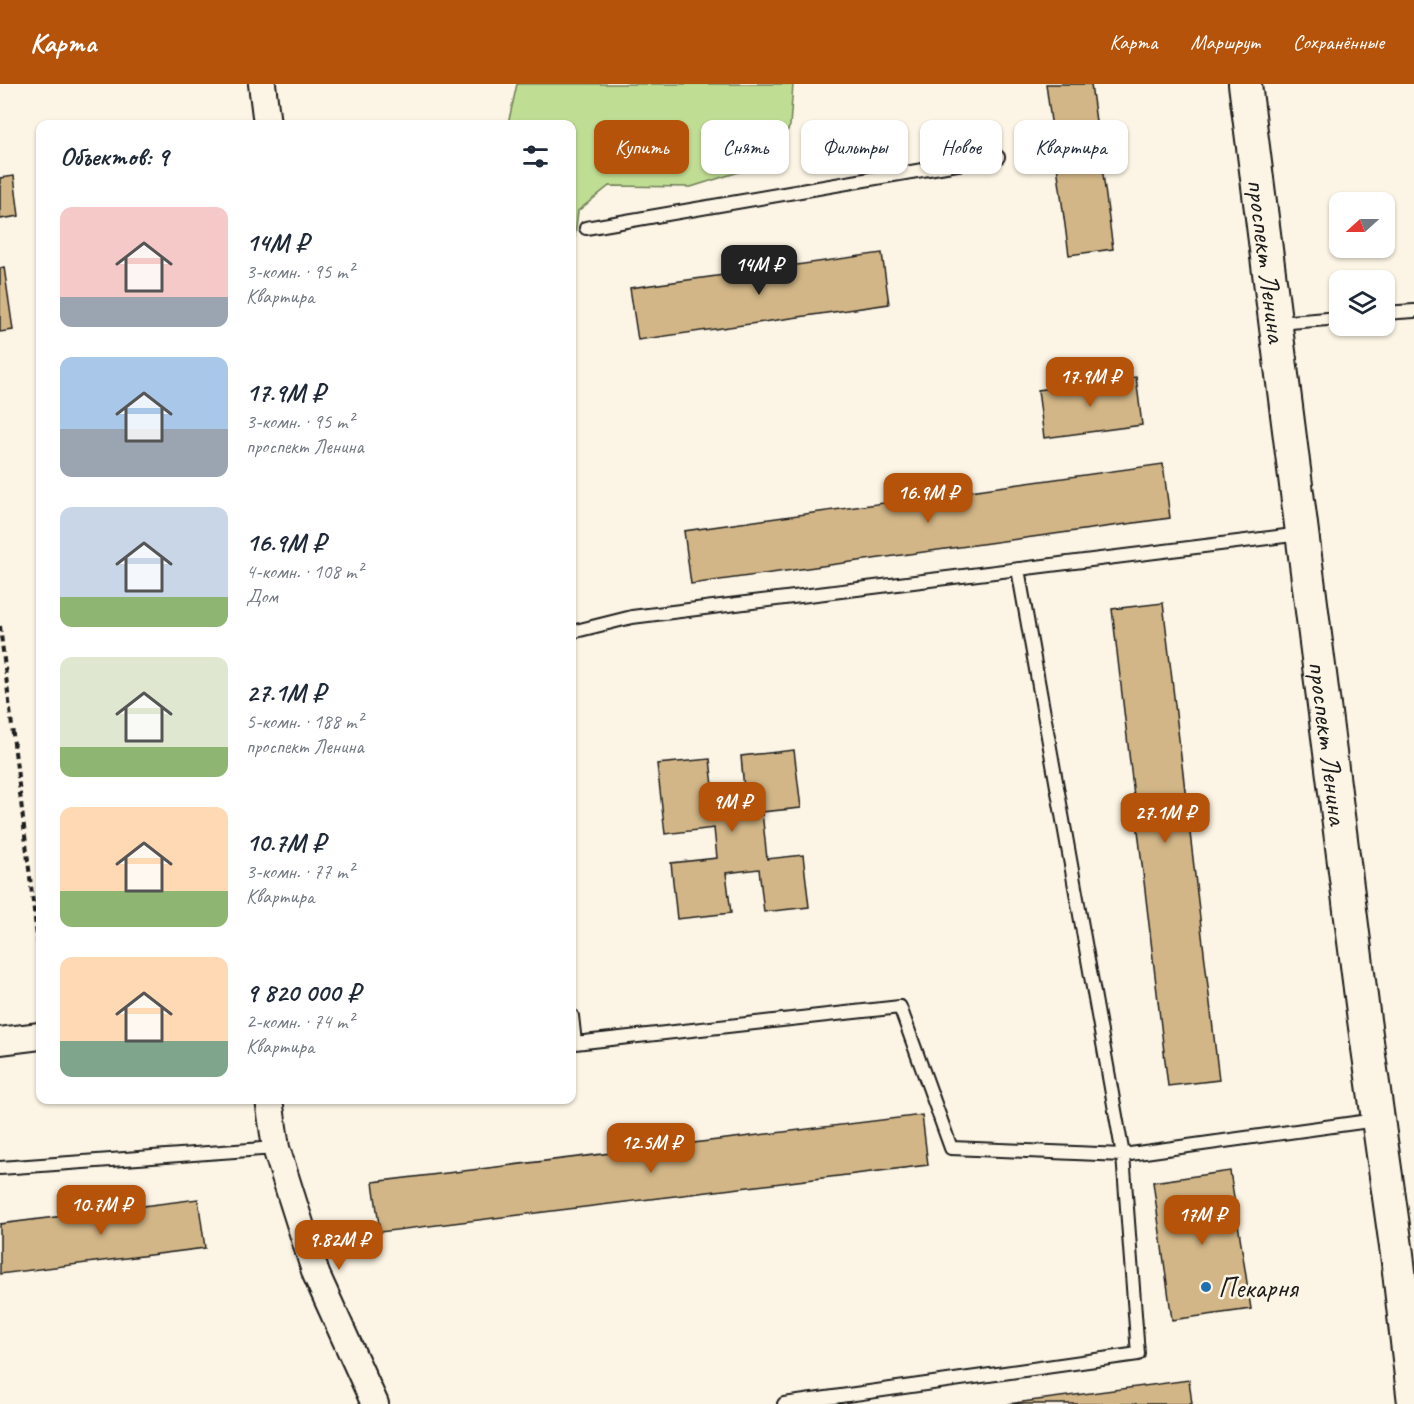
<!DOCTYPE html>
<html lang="ru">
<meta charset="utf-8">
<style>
body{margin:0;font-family:Caveat,sans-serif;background:#f6f6f7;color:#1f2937;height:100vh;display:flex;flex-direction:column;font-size:22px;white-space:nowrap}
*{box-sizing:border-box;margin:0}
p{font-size:20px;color:#747a83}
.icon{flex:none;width:33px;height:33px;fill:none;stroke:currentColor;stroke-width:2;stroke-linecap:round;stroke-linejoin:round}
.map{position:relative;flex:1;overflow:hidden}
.drawer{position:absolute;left:36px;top:36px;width:540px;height:984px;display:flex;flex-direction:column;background:#fff;border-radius:12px;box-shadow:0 2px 4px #0004}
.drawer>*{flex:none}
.top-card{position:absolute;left:594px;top:36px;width:570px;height:54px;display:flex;gap:12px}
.needle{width:39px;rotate:249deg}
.buttons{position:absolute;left:1329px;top:108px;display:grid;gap:12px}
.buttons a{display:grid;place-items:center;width:66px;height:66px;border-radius:12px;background:#fff;box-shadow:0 2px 4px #0004;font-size:30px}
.price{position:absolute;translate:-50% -51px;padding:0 14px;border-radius:12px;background:#b45309;color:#fff;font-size:20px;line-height:39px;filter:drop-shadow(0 2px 3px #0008)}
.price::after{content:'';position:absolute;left:50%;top:36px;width:18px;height:14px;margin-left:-9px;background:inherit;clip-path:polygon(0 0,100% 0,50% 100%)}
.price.on{background:#222;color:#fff}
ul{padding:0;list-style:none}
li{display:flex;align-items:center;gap:18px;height:150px;padding:0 24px}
li span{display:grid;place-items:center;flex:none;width:168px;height:120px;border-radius:12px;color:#555}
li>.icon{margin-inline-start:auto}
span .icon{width:72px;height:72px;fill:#fffc;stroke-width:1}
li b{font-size:26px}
h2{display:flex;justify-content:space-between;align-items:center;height:72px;padding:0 24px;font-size:26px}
.chip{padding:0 21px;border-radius:12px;background:#fff;box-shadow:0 2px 4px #0004;font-size:21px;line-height:54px}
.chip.on{background:#b45309;color:#fff}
header{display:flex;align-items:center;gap:36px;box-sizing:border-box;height:84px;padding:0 30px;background:#b45309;color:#fff}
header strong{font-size:28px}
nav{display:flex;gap:33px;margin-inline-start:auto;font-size:21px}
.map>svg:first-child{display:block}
</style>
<header>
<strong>Карта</strong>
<nav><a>Карта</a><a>Маршрут</a><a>Сохранённые</a></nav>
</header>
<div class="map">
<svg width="1414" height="1320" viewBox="0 0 1414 1320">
<rect width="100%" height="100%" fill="#fcf5e5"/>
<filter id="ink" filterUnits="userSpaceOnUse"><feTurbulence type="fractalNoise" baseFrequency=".0167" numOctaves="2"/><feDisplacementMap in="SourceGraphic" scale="12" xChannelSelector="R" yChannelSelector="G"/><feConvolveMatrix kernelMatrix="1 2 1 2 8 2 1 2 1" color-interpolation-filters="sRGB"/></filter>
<g filter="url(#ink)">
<path fill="#c0dd94" stroke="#6e7c58" stroke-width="1.5" d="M 517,0 L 793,0 L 790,42 L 771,78 L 691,103 L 609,102 L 578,127 L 573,169 L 572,169 L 572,40 L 508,40 Z"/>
<path fill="#d2b687" stroke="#1c1c1c" stroke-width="1.5" d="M 1046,0 L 1091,0 L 1113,165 L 1069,171 Z
M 14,92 L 19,132 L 0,135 L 0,94 Z
M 882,169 L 889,220 L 638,256 L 630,204 Z
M 4,183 L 13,246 L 0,248 L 0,184 Z
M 1136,293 L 1142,341 L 1044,354 L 1038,306 Z
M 1163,380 L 1170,434 L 691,500 L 684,447 Z
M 1163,519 L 1219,996 L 1168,1002 L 1112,525 Z
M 794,666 L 801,724 L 762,728 L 767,775 L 803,771 L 809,823 L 764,828 L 759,785 L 726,789 L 731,829 L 677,835 L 671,779 L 717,774 L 714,744 L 665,750 L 657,680 L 710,675 L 715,720 L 745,716 L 741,672 Z
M 922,1031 L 928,1081 L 380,1148 L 373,1098 Z
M 1230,1087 L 1251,1225 L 1172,1236 L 1153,1098 Z
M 198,1115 L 205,1164 L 0,1190 L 0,1140 Z
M 1189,1296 L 1192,1320 L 1008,1320 Z"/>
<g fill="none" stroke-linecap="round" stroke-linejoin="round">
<g stroke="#1c1c1c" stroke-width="16">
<path id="service" d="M 586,144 L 998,73
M 1384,229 L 1414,227
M 1277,239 L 1340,234
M 572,548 L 632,533 L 1301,450
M 572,932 L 575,959 L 900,923 L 951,1064 L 1123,1071 L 1018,485
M 0,1084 L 276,1064
M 784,1320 L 1138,1270 L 1123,1071 L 1376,1036"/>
</g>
<g stroke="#1c1c1c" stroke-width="30">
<path id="minor" d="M 262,0 L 267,40
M 0,957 L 40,952
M 269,1016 L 276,1064 L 316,1190 L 375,1320"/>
</g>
<g stroke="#1c1c1c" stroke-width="36">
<g id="tertiary">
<path id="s1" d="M 1245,0 L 1364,936 L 1397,1170 L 1414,1319"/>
</g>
</g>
<path stroke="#1c1c1c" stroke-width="4" stroke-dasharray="6 4.5" stroke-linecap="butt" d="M 0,542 L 40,877"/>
<use href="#service" stroke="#fcf5e5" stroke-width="12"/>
<use href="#minor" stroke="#fcf5e5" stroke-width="26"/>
<use href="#tertiary" stroke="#fcf5e5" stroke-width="32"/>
</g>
</g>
<circle fill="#1f6fb2" stroke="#fcf5e5" stroke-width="2" cx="1206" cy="1203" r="6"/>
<g text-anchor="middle" stroke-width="5" stroke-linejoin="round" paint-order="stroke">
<g font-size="28" fill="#1c1c1c" stroke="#fcf5e5">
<text dy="10" stroke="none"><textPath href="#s1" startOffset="178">проспект Ленина</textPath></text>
<text dy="10" stroke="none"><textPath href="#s1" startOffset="664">проспект Ленина</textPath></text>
</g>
<g font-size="28" fill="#1c1c1c" stroke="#fcf5e5" text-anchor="start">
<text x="1218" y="1213">Пекарня</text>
</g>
</g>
</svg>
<div class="buttons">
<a><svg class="needle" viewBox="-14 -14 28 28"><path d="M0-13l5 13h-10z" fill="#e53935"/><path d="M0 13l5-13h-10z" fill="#747a83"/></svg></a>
<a><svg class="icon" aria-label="layers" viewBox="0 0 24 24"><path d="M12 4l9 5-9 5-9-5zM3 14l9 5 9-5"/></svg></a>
</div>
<b class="price on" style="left:759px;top:212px">14M ₽</b>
<b class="price" style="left:1090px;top:324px">17.9M ₽</b>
<b class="price" style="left:928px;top:440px">16.9M ₽</b>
<b class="price" style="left:732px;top:749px">9M ₽</b>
<b class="price" style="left:1165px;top:760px">27.1M ₽</b>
<b class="price" style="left:651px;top:1090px">12.5M ₽</b>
<b class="price" style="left:101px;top:1152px">10.7M ₽</b>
<b class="price" style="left:1202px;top:1162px">17M ₽</b>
<b class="price" style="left:339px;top:1187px">9.82M ₽</b>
<div class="top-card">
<a class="chip on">Купить</a>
<a class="chip">Снять</a>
<a class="chip">Фильтры</a>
<a class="chip">Новое</a>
<a class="chip">Квартира</a>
</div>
<section class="drawer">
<h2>Объектов: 9<svg class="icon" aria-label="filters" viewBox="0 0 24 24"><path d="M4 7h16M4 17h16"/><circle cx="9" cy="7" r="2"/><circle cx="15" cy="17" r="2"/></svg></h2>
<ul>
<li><span style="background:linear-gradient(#f6c9c9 75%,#9aa5b1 0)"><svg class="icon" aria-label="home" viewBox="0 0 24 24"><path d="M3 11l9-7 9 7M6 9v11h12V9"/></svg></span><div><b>14M ₽</b><p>3-комн. · 95 m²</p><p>Квартира</p></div></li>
<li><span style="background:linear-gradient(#a9c7e8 60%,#9aa5b1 0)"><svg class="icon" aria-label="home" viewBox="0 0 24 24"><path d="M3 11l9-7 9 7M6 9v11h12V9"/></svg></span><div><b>17.9M ₽</b><p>3-комн. · 95 m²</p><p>проспект Ленина</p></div></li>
<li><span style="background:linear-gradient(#c9d6e8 75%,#8fb573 0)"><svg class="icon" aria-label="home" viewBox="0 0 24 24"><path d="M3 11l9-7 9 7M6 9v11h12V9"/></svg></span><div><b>16.9M ₽</b><p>4-комн. · 108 m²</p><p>Дом</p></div></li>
<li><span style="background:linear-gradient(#dfe7d0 75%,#8fb573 0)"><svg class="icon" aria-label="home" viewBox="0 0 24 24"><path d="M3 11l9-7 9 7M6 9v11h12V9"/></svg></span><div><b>27.1M ₽</b><p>5-комн. · 188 m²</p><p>проспект Ленина</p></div></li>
<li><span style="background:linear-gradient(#ffd9b3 70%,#8fb573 0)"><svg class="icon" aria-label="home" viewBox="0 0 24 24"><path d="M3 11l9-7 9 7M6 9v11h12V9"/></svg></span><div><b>10.7M ₽</b><p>3-комн. · 77 m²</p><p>Квартира</p></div></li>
<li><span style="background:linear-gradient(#ffd9b3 70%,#7fa58c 0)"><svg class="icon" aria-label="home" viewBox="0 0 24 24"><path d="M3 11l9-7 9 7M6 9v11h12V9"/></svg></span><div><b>9 820 000 ₽</b><p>2-комн. · 74 m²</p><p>Квартира</p></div></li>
</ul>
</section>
</div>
